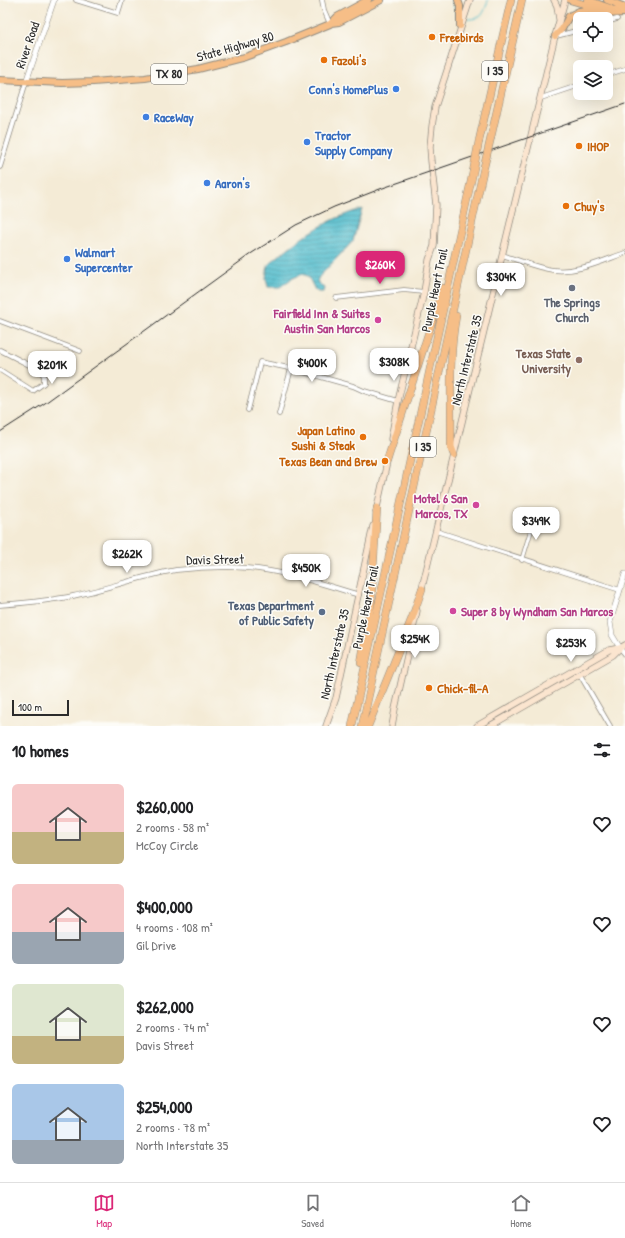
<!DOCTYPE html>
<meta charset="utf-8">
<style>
body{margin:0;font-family:"Patrick Hand",sans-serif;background:#f2f2f2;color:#202124;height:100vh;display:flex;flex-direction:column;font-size:15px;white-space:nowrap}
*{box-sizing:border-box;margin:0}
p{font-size:13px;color:#757577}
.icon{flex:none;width:22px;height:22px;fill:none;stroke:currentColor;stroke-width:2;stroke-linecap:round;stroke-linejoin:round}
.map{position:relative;height:726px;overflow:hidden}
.sheet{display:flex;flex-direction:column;background:#fff;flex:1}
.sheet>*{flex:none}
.tools{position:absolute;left:573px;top:12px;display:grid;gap:8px}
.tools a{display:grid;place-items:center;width:40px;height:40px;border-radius:6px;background:#fff;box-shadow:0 4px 16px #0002;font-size:20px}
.scale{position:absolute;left:12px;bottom:10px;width:57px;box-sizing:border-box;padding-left:4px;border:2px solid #2b2b2b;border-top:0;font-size:11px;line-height:14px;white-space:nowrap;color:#2b2b2b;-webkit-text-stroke:3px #fdfcf7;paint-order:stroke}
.price{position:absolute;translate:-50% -34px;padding:0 9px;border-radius:8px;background:#fff;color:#222;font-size:13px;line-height:26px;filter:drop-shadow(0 1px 2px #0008)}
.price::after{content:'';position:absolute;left:50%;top:24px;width:12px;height:9px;margin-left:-6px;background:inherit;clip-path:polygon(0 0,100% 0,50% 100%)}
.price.current{background:#db2777;color:#fff}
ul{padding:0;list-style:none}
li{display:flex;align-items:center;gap:12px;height:100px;padding:0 12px}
li span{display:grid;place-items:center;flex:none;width:112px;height:80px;border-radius:6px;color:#555}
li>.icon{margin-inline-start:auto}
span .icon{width:48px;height:48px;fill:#fffc;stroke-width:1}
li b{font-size:17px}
h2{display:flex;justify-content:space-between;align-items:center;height:48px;padding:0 12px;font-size:17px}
.tab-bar{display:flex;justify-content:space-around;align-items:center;height:56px;border-top:1px solid #e0e0e0;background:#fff;font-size:11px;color:#757577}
.tab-bar a{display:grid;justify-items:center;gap:2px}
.tab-bar .current{color:#db2777}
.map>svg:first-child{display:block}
</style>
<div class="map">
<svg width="625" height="726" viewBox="0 0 625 726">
<defs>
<pattern id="water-rules" width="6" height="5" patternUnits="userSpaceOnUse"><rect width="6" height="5" fill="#51bccc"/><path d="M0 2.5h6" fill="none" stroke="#4399a6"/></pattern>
</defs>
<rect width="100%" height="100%" fill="#fdfcf7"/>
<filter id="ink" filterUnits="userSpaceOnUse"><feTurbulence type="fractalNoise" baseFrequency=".025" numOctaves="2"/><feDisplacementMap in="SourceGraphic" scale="8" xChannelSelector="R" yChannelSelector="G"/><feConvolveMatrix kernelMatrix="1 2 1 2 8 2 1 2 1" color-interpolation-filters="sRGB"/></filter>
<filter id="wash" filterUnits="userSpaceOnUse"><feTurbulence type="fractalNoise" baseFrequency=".012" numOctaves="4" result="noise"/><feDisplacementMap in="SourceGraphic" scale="16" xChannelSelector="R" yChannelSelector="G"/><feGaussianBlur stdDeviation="0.9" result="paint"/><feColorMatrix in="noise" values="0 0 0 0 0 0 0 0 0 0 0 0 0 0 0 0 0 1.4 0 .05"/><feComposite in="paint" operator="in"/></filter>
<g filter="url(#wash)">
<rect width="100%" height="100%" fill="#f4ebd6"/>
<path fill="url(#water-rules)" stroke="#3e747c" d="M 362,209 L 353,241 L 319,277 L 317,281 L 324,288 L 323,292 L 318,292 L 315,290 L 308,276 L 302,274 L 291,279 L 280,287 L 268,287 L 266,278 L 268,265 C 295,241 326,219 362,209 Z"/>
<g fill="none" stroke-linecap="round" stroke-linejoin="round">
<path stroke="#51bccc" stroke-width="1" d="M 452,0 L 457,18
M 468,19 C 483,19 484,13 488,0"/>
</g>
</g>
<g filter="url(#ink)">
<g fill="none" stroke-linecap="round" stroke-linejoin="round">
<g stroke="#908b80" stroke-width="5.5">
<path id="minor" d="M 76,0 L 118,13 L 122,0
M 322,0 L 324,10 L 330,24
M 606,22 L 617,19
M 556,36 L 580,30
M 606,75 L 625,69
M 541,98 L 580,85
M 0,167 L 26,82
M 502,255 C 519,260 536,268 553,270 C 578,273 602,261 625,253
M 336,298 L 404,290 L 424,292
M 0,321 L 80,351
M 0,350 L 35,368 L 44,375 L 44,383 L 33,391 L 0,370
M 248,410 L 260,362 L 289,368 L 353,386 L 364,391 L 398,401
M 279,414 L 291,369
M 436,531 L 620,590
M 522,560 L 535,517
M 0,605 C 24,603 49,601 73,596 C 107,589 141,576 176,570 C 193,568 211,567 228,567 C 272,567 316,582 359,595
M 620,648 L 625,654
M 579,673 L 610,726"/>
</g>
<g stroke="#908b80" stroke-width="6">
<path id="tertiary" d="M 26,82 L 54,0
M 620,648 L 612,635 L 610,622 L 625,574"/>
</g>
<g stroke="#908b80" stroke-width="7">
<path id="secondary" d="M 554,0 L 557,6 L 559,19
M 391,439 L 398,401 L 424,292 L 429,260 L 434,246 L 436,205 L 431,161 L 430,147 L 432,126 L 435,107 L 470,0
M 376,512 L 388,458
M 421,592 L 555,36 L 565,0
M 326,726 L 336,698 L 373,526
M 392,726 L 395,709 L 417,611
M 477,726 L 609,650 L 620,648 L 625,645
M 490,726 L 613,655 L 620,648"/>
</g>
<g stroke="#908b80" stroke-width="8">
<path id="primary" d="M 458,0 L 460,6 L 460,26
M 570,0 L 601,9 L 625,10
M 588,0 L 610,8
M 607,0 L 625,7
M 331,23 L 339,22 L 381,0
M 555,36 L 562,29 L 569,16 L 579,11 L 585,10 L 605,14 L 625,13
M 0,80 L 62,83 L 93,82 L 145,78 L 198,69 L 245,57 L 286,42 L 330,24 L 337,17 L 368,0"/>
</g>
<g stroke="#908b80" stroke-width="8">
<path id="motorway" d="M 491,137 L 522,0
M 479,141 L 511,0
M 454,455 L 451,447 C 452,403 448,359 456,316
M 387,461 L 443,288
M 361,663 L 371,604 L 377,508
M 352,726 L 473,172
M 362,726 L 484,167
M 368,726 L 412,618 L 422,589"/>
</g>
<use href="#minor" stroke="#fff" stroke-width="4"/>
<use href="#tertiary" stroke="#fff" stroke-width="5"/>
<use href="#secondary" stroke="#fbe5cf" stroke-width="5.5"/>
<use href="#primary" stroke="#f6be87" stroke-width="6"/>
<use href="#motorway" stroke="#f6be87" stroke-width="7"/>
<path stroke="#2b2b2b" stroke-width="1" d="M 0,432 L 45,403 L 252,253 L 296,225 L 334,207 L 380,189 L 625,104"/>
<g stroke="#908b80" stroke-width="8" stroke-linecap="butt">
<path id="motorway-bridge" d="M 484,167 L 491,137
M 473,172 L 479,141"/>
</g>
<use href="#motorway-bridge" stroke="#f6be87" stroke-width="7"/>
</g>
</g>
<g fill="#e8710a" stroke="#fdfcf7" stroke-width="1.5">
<circle cx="432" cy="37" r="4"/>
<circle cx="324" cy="60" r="4"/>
<circle cx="579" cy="146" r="4"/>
<circle cx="566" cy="206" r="4"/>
<circle cx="363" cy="437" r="4"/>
<circle cx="385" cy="461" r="4"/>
<circle cx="429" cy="688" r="4"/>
</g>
<g fill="#3f7fe0" stroke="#fdfcf7" stroke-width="1.5">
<circle cx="396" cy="89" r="4"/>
<circle cx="146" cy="117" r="4"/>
<circle cx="307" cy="142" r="4"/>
<circle cx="207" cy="183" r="4"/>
<circle cx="67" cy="259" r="4"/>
</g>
<circle fill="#6b7280" stroke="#fdfcf7" stroke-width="1.5" cx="572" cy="288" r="4"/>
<g fill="#d1479c" stroke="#fdfcf7" stroke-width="1.5">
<circle cx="378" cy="320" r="4"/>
<circle cx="476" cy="505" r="4"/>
<circle cx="453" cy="611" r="4"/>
</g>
<circle fill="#8d6e63" stroke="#fdfcf7" stroke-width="1.5" cx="579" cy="360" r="4"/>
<circle fill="#5c6f8a" stroke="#fdfcf7" stroke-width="1.5" cx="322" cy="612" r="4"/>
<g text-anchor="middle" stroke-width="3" stroke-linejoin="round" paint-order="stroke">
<g fill="#fdfcf7" stroke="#6a6a68" stroke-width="1">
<rect x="482" y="61" width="26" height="20" rx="3"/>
<rect x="151" y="64" width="36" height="20" rx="3"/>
<rect x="410" y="437" width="26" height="20" rx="3"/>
</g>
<g font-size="12" font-weight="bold" fill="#2b2b2b">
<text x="495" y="75">I 35</text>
<text x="169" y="78">TX 80</text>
<text x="423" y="451">I 35</text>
</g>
<g font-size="13" font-weight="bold" fill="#c56008" stroke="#fdfcf7" text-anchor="start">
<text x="440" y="42">Freebirds</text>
<text x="332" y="65">Fazoli's</text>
<text x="587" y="151">IHOP</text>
<text x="574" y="211">Chuy's</text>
<text x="355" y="435" text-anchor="end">Japan Latino<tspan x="355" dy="15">Sushi &amp; Steak</tspan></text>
<text x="377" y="466" text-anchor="end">Texas Bean and Brew</text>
<text x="437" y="693">Chick-fil-A</text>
</g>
<g font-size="13" fill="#2b2b2b" stroke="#fdfcf7">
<text transform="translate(27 45) rotate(-71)" y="5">River Road</text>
<text transform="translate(235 46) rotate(-16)" y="5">State Highway 80</text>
<text transform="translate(434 290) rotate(-78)" y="5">Purple Heart Trail</text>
<text transform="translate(466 360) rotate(-76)" y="5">North Interstate 35</text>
<text transform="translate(215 559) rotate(-1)" y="5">Davis Street</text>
<text transform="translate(365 607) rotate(-78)" y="5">Purple Heart Trail</text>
<text transform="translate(334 654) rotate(-77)" y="5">North Interstate 35</text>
</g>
<g font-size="13" font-weight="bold" fill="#366cbe" stroke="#fdfcf7" text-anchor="start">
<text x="388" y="94" text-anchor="end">Conn's HomePlus</text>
<text x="154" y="122">RaceWay</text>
<text x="315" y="140">Tractor<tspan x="315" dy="15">Supply Company</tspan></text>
<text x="215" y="188">Aaron's</text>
<text x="75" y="257">Walmart<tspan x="75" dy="15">Supercenter</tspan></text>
</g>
<g font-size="13" font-weight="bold" fill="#5b616d" stroke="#fdfcf7">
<text x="572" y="307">The Springs<tspan x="572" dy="15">Church</tspan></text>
</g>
<g font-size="13" font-weight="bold" fill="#b23c85" stroke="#fdfcf7" text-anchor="end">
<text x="370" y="318">Fairfield Inn &amp; Suites<tspan x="370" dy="15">Austin San Marcos</tspan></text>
<text x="468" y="503">Motel 6 San<tspan x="468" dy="15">Marcos, TX</tspan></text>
<text x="461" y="616" text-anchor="start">Super 8 by Wyndham San Marcos</text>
</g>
<g font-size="13" font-weight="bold" fill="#785e54" stroke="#fdfcf7" text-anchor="end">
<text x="571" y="358">Texas State<tspan x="571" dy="15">University</tspan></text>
</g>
<g font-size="13" font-weight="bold" fill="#4e5e75" stroke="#fdfcf7" text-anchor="end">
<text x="314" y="610">Texas Department<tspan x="314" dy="15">of Public Safety</tspan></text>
</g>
</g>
</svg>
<div class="tools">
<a><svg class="icon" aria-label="locate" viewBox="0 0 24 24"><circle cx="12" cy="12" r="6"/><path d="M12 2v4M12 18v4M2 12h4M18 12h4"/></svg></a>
<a><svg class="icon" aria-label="layers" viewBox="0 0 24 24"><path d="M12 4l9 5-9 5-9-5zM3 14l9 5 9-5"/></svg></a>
</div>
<div class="scale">100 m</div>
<b class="price current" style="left:380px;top:285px">$260K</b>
<b class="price" style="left:501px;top:297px">$304K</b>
<b class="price" style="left:394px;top:382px">$308K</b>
<b class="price" style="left:312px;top:383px">$400K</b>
<b class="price" style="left:52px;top:385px">$201K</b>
<b class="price" style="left:536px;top:541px">$349K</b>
<b class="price" style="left:127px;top:574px">$262K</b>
<b class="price" style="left:306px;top:588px">$450K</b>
<b class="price" style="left:415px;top:659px">$254K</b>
<b class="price" style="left:571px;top:663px">$253K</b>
</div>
<section class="sheet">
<h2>10 homes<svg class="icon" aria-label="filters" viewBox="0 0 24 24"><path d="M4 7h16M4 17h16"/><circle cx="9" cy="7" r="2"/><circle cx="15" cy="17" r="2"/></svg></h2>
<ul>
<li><span style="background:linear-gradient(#f6c9c9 60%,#c2b280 0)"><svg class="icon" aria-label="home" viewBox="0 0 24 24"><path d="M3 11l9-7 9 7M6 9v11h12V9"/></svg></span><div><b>$260,000</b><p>2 rooms · 58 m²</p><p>McCoy Circle</p></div><svg class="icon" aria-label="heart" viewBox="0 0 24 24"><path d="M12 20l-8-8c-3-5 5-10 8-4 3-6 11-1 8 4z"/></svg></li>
<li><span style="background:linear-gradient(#f6c9c9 60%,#9aa5b1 0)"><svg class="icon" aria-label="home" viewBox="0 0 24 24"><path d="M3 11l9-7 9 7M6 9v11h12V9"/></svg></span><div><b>$400,000</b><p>4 rooms · 108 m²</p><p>Gil Drive</p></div><svg class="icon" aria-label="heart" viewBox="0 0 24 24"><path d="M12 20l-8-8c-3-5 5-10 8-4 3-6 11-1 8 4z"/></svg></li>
<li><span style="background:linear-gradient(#dfe7d0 65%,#c2b280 0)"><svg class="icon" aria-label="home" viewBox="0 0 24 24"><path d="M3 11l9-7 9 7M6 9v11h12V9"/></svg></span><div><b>$262,000</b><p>2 rooms · 74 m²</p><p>Davis Street</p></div><svg class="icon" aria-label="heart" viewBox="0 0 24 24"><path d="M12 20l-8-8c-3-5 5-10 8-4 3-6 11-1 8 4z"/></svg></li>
<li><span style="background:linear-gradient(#a9c7e8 70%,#9aa5b1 0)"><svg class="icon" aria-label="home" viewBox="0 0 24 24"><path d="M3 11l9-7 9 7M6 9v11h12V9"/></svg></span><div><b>$254,000</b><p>2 rooms · 78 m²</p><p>North Interstate 35</p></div><svg class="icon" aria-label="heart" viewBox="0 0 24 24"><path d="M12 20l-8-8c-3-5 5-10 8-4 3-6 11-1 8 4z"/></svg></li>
</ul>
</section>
<nav class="tab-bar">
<a class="current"><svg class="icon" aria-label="map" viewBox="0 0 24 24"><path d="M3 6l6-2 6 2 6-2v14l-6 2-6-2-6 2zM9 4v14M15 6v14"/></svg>Map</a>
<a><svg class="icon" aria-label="saved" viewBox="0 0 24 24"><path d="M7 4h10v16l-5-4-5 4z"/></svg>Saved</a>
<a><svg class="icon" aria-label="home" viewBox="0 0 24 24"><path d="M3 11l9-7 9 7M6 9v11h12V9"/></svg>Home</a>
</nav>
